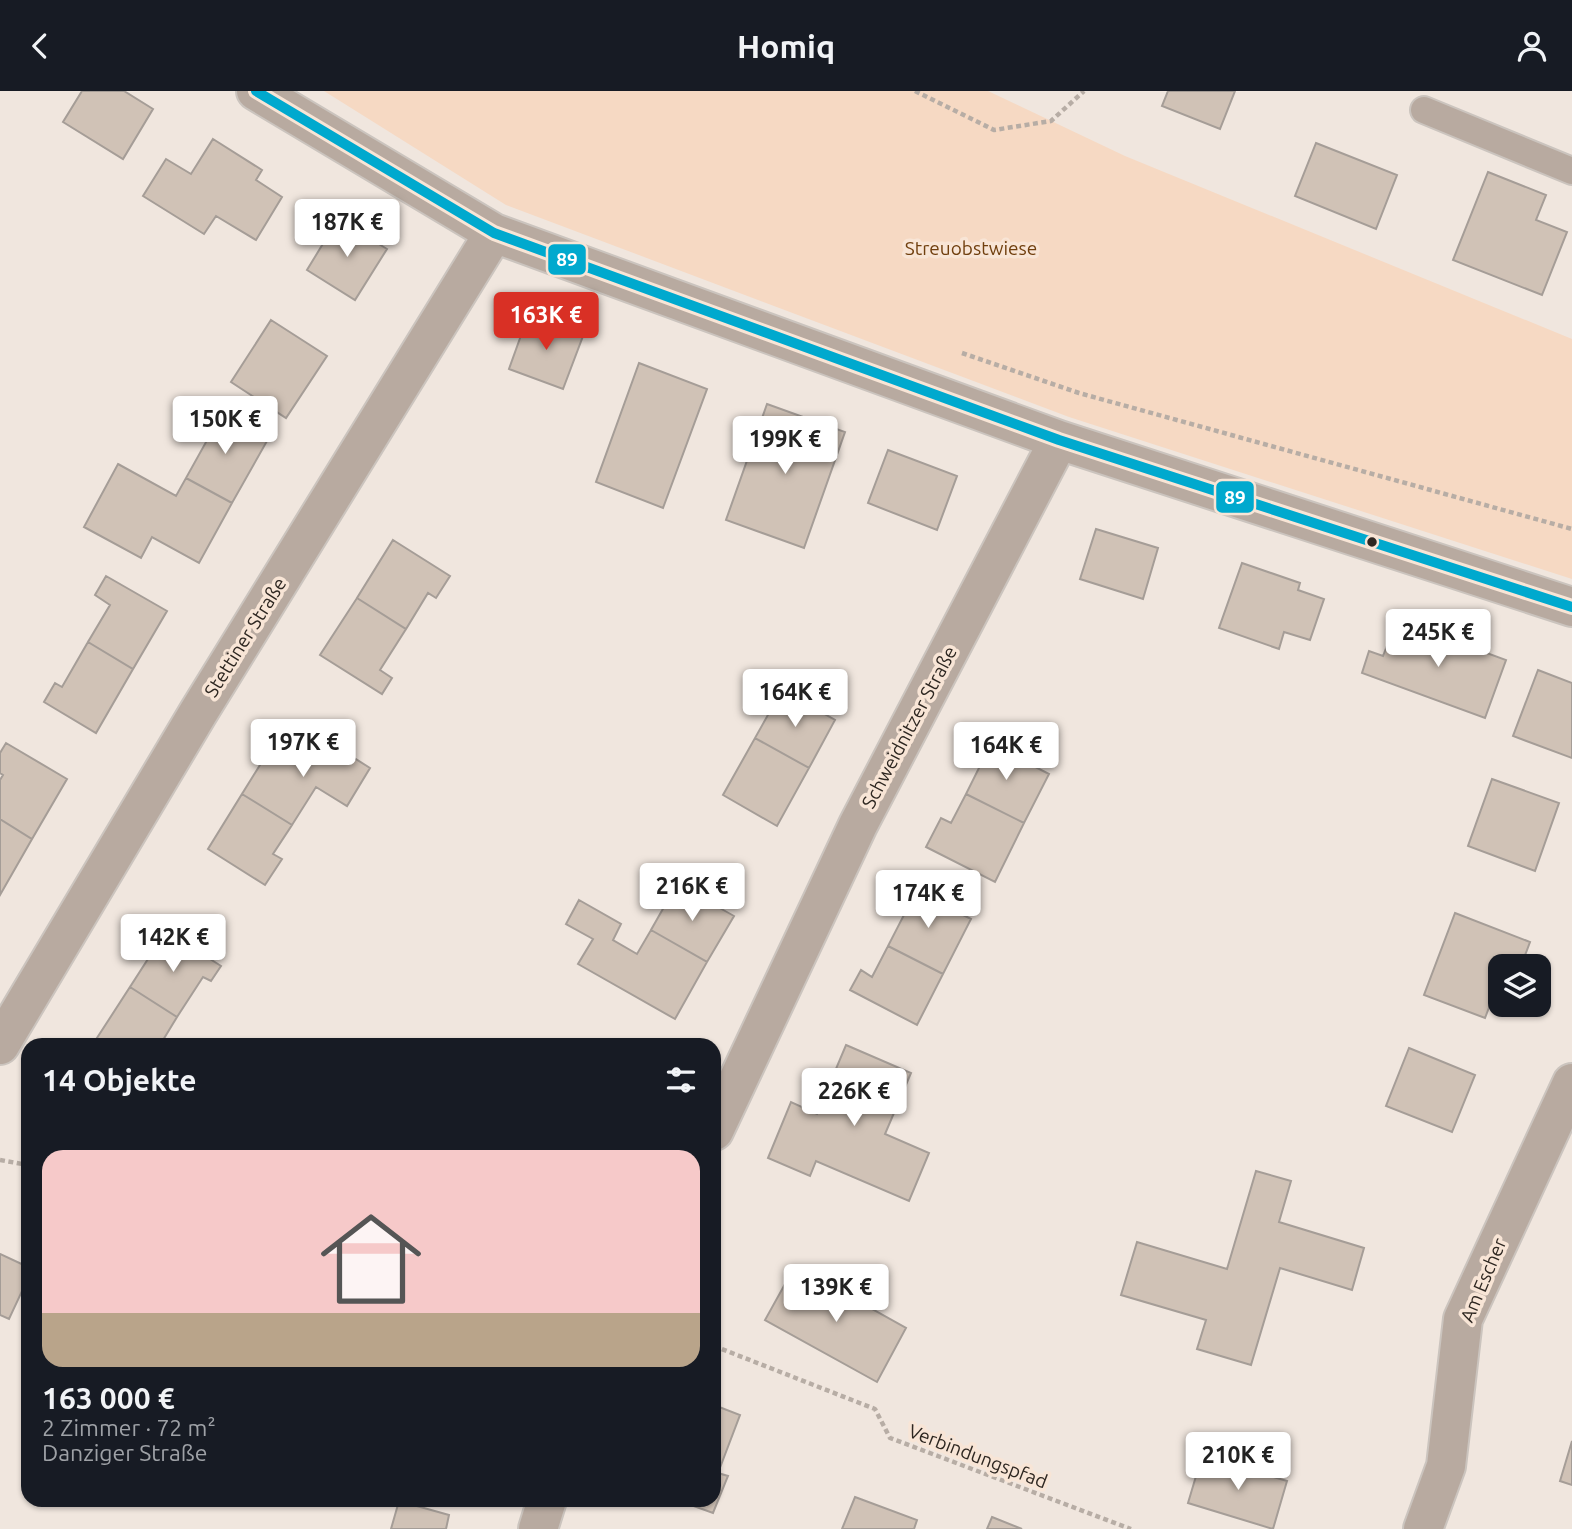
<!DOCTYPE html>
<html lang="de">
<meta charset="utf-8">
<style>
body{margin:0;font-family:Ubuntu,sans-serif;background:#242831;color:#f1f3f6;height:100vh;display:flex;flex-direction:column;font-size:26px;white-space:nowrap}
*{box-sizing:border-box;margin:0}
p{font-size:23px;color:#9ea1a6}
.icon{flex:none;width:38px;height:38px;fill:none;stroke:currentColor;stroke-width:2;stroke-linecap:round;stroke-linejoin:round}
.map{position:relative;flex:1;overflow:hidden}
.panel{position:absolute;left:21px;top:947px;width:700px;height:469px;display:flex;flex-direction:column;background:#171b24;border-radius:21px;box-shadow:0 2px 5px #0004}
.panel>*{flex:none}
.controls{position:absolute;left:1488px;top:863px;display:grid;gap:14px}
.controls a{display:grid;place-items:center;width:63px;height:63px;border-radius:14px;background:#171b24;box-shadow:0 2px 5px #0004;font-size:35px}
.price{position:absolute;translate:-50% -60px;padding:0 16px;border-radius:7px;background:#fff;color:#222;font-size:23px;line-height:46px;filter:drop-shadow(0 2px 4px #0008)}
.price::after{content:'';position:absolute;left:50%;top:42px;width:21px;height:16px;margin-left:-10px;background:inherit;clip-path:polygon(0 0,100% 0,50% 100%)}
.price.current{background:#d93025;color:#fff}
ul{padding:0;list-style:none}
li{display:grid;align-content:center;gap:14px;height:371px;padding:0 21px}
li+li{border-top:2px solid #363941}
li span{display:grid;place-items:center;height:217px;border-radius:21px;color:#555}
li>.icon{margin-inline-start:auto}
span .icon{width:126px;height:126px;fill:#fffc;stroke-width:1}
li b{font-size:30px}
h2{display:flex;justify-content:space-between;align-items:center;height:84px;padding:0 21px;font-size:30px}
header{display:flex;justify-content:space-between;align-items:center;height:91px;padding:0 21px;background:#171b24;font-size:32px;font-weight:600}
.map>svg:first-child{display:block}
</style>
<header><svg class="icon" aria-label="back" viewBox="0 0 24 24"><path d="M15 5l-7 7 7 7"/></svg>Homiq<svg class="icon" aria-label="person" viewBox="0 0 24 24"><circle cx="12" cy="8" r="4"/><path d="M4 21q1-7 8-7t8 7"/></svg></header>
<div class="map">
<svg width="1572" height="1438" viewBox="0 0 1572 1438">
<rect width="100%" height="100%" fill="#f0e6de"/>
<path fill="#f6d9c3" d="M 324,0 L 988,0 L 1125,65 L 1572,248 L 1572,488 L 1069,326 L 506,114 Z"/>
<path fill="#d0c2b6" stroke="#a59d97" stroke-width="2" d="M 82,0 L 124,0 L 153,18 L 123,68 L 63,31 Z
M 1168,0 L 1235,0 L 1220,38 L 1162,15 Z
M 213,48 L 262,79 L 256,89 L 282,106 L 256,149 L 216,125 L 204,143 L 143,105 L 166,68 L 191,83 Z
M 1316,52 L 1397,84 L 1376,138 L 1295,105 Z
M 1488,81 L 1546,104 L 1536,129 L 1567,141 L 1542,204 L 1453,169 Z
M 338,128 L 387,158 L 355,209 L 307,179 Z
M 528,225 L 583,245 L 563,298 L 509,278 Z
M 271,229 L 327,265 L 286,327 L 231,291 Z
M 639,272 L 707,298 L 663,417 L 596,391 Z
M 767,313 L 845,341 L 804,457 L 726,429 Z
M 205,316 L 267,350 L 232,412 L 186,387 L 210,344 L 194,336 Z
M 888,359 L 957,385 L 937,439 L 868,412 Z
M 118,373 L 176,405 L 186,387 L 232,412 L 199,472 L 152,446 L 141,467 L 84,436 Z
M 1096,438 L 1158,457 L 1143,508 L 1080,488 Z
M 393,449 L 450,485 L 436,507 L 428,502 L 406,538 L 357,507 Z
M 1242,472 L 1300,492 L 1298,499 L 1324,508 L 1310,549 L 1284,541 L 1279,558 L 1219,537 Z
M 106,485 L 167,520 L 133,578 L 88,551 L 110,514 L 95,504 Z
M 357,507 L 406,538 L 380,579 L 392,587 L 382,603 L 320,564 Z
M 1397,529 L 1506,569 L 1485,627 L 1362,582 L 1369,560 L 1383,565 Z
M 88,551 L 133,578 L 96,642 L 44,611 L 55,592 L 62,596 Z
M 1538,579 L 1572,592 L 1572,667 L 1513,645 Z
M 782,599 L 835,629 L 809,677 L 755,647 Z
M 278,645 L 320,672 L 332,653 L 370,677 L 347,715 L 316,696 L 292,734 L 242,703 Z
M 755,647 L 809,677 L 777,735 L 723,704 Z
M 981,648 L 1049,683 L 1024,732 L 966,703 L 981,673 L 971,668 Z
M 6,652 L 67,688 L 32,748 L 0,728 L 0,689 L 3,684 L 0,682 L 0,662 Z
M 1492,688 L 1559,712 L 1535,780 L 1468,755 Z
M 242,703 L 292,734 L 273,763 L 282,768 L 265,794 L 208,758 Z
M 966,703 L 1024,732 L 995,791 L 926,756 L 941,727 L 951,732 Z
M 0,728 L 32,748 L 0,804 Z
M 677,793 L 734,825 L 707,871 L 651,839 Z
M 905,794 L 971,828 L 943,883 L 888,855 L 904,824 L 893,818 Z
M 579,809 L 621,833 L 613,849 L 637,863 L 651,839 L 707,871 L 675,928 L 578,873 L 593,848 L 566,833 Z
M 1455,822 L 1530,851 L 1521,875 L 1500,875 L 1500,908 L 1493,906 L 1485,927 L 1424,904 Z
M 166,840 L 221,875 L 211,890 L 203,886 L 177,926 L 130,896 Z
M 888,855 L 943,883 L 917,934 L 850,899 L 861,879 L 872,886 Z
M 130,896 L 177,926 L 160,954 L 101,954 L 95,950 Z
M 846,954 L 911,982 L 885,1043 L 929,1062 L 909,1110 L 816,1070 L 810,1085 L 768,1067 L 791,1011 L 817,1023 Z
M 1409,957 L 1475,984 L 1452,1041 L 1386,1015 Z
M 1256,1080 L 1291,1090 L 1279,1131 L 1364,1157 L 1352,1199 L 1280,1177 L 1251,1274 L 1197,1258 L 1206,1229 L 1121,1204 L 1137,1151 L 1227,1178 Z
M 0,1163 L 28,1176 L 28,1203 L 22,1200 L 9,1228 L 0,1224 Z
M 795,1175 L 906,1237 L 877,1291 L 765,1229 Z
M 714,1314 L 740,1324 L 718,1382 L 728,1385 L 713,1422 L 677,1409 L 714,1409 Z
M 1572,1350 L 1572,1394 L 1560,1390 Z
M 1202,1365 L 1287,1390 L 1273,1438 L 1188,1412 Z
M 855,1406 L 917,1429 L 914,1438 L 842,1438 Z
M 399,1410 L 449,1424 L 446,1438 L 391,1438 Z
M 992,1426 L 1022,1438 L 987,1438 Z"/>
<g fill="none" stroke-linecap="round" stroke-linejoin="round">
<g stroke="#cbc4be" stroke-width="30">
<path id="lane" d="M 1424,19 L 1572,80"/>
</g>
<g stroke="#cbc4be" stroke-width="42">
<path id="street" d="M 256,0 L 494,142 L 1059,349 L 1572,516
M 0,954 L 198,622 L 494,142
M 714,1040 L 858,734 L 1059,349
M 538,1438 L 547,1409
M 1423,1438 L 1446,1375 L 1463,1228 L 1572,992"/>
</g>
<path stroke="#b7ada5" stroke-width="4.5" stroke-dasharray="5 3.5" stroke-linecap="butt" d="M 915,0 L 994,39 L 1051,30 L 1084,0
M 962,262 L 1079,302 L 1572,438
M 0,1069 L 28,1074
M 714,1255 L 875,1318 L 890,1347 L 1131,1438"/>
<use href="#lane" stroke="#b8aaa0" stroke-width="26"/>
<use href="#street" stroke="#b8aaa0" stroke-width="38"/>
<g stroke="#f8e5d6" stroke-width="16">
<path id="bus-1" d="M 256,0 L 494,142 L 1059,349 L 1572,516"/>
</g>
<use href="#bus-1" stroke="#00a9ce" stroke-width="10"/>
</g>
<circle fill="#2e2721" stroke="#f8e5d6" stroke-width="2.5" cx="1372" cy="451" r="6"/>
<g text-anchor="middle" stroke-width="7" stroke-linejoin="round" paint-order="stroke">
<g font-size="19" fill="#703f0e" stroke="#f8e5d6">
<text x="971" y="164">Streuobstwiese</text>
</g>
<g font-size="19" fill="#2e2721" stroke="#f8e5d6">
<text transform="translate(245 546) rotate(-58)" y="7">Stettiner Straße</text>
<text transform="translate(909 636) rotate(-62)" y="7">Schweidnitzer Straße</text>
<text transform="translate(1483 1189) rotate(-67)" y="7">Am Escher</text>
<text transform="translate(978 1365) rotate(21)" y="7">Verbindungspfad</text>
</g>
</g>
<g stroke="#f8e5d6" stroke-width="2.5">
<rect x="547" y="152" width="40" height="33" rx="7" fill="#00a9ce"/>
<rect x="1215" y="389" width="40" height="34" rx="7" fill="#00a9ce"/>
</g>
<g font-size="19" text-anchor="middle" font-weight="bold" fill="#fff">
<text x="567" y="175">89</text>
<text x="1235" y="413">89</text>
</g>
</svg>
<div class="controls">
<a><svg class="icon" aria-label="layers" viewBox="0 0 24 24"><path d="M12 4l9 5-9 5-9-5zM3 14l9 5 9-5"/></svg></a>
</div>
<b class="price" style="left:347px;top:168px">187K €</b>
<b class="price current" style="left:546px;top:261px">163K €</b>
<b class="price" style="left:225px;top:365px">150K €</b>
<b class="price" style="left:785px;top:385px">199K €</b>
<b class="price" style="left:1438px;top:578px">245K €</b>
<b class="price" style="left:795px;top:638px">164K €</b>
<b class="price" style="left:303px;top:688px">197K €</b>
<b class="price" style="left:1006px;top:691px">164K €</b>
<b class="price" style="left:692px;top:832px">216K €</b>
<b class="price" style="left:928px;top:839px">174K €</b>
<b class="price" style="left:173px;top:883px">142K €</b>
<b class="price" style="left:854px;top:1037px">226K €</b>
<b class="price" style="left:836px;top:1233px">139K €</b>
<b class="price" style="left:1238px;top:1401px">210K €</b>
<section class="panel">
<h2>14 Objekte<svg class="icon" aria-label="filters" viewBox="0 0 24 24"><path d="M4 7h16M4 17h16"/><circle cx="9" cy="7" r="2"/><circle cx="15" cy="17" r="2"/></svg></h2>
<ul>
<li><span style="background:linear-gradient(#f6c9c9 75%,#b9a48a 0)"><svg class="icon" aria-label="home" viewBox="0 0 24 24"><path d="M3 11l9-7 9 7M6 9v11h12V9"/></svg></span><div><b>163 000 €</b><p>2 Zimmer · 72 m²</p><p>Danziger Straße</p></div></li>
</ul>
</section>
</div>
